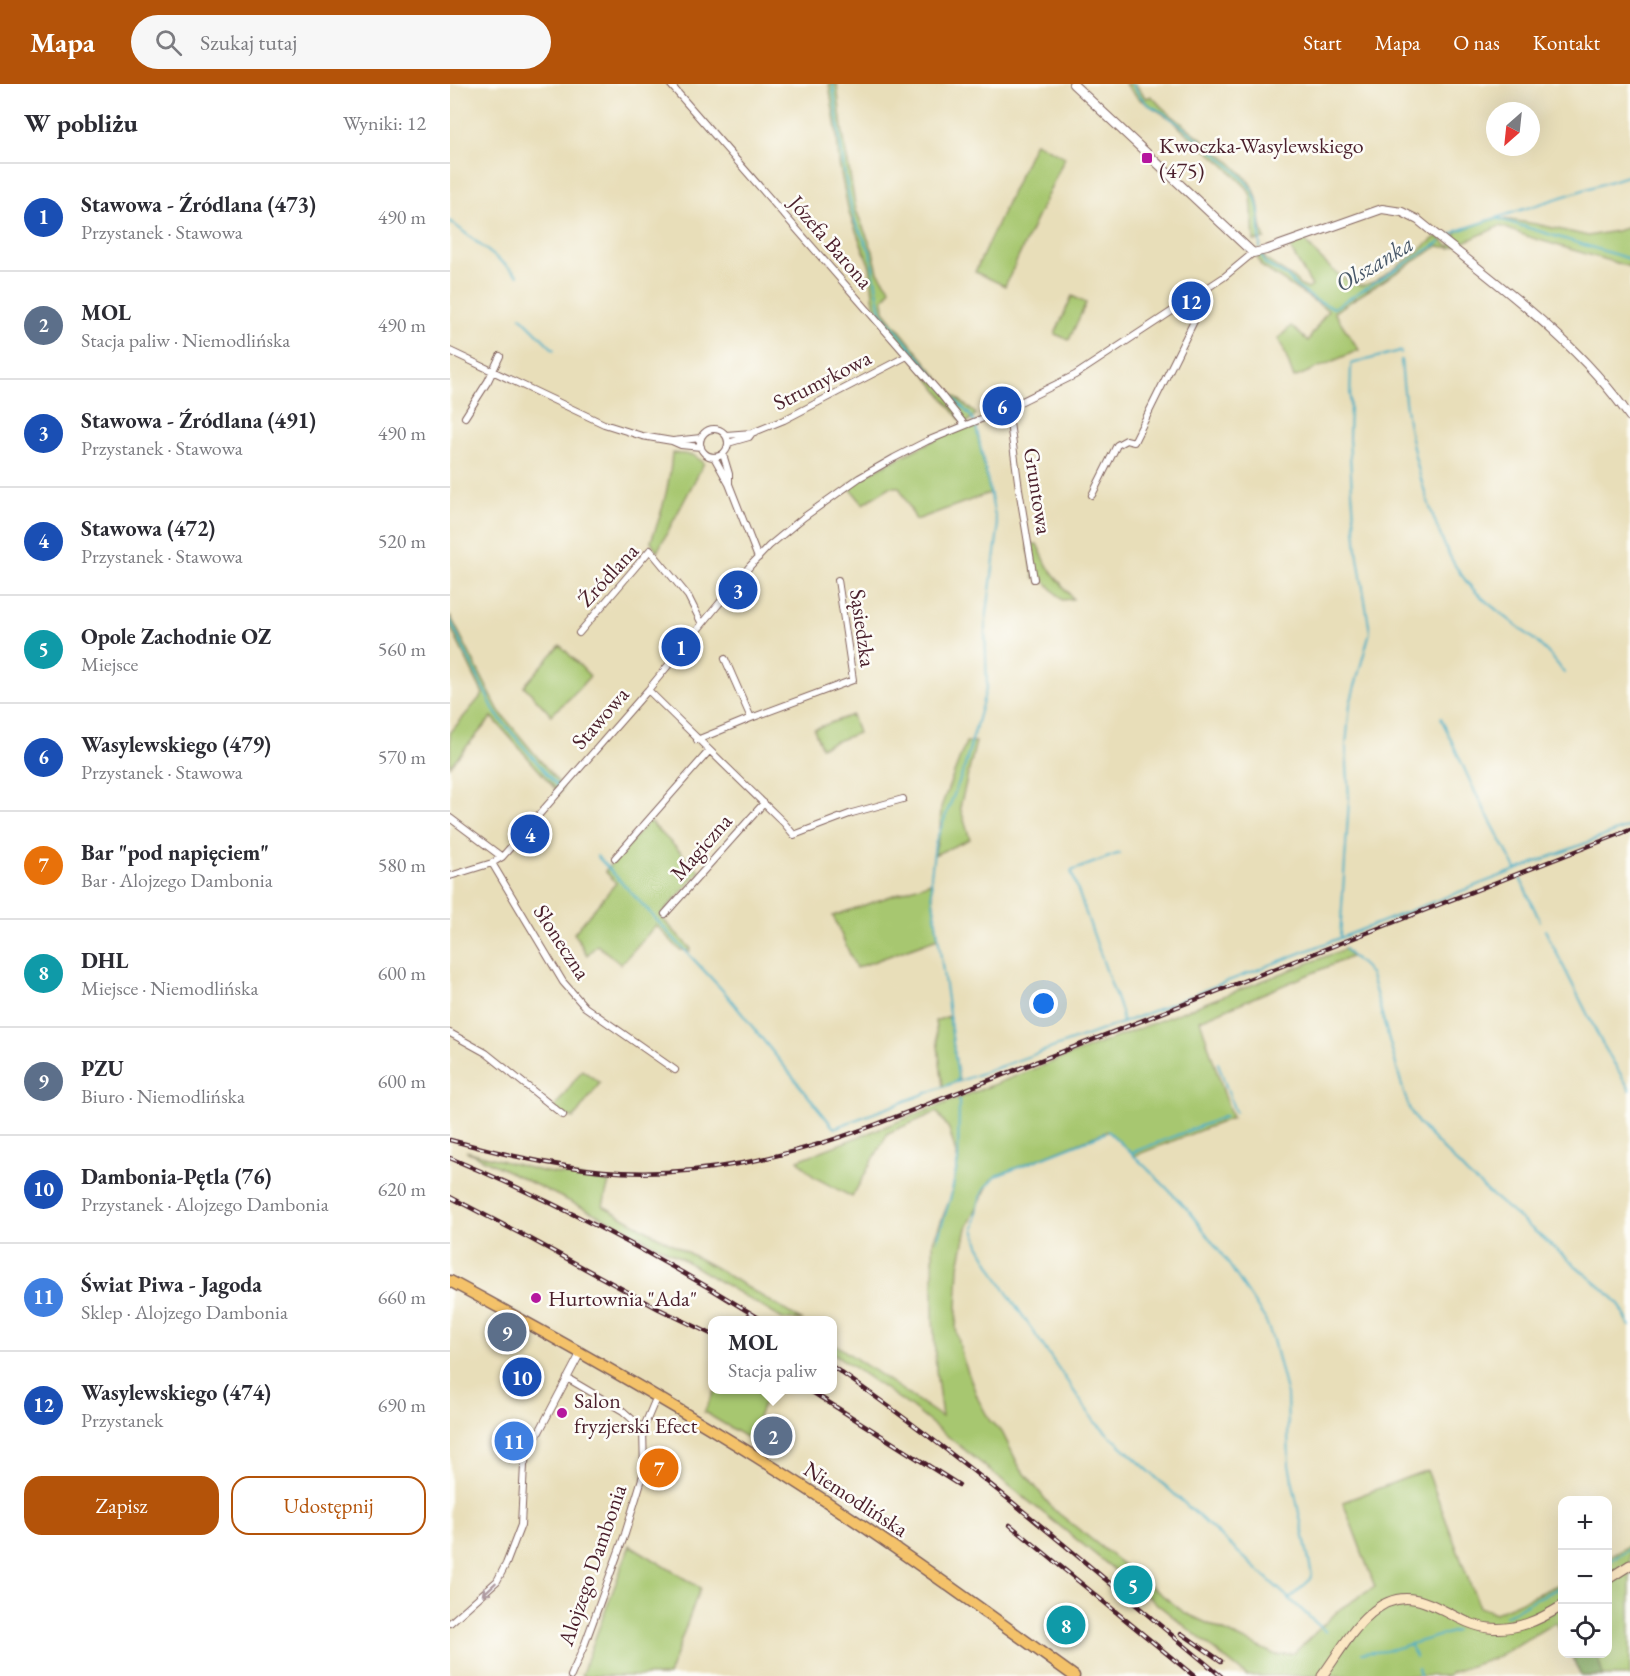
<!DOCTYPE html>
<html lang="pl">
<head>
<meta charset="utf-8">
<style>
  :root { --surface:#fff; --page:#f7f7f7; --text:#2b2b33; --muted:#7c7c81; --line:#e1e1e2; --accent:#b45309 }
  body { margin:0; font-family:"EB Garamond",serif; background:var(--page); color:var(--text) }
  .controls { position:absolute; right:18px; bottom:18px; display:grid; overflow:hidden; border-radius:12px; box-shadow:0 6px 24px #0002 }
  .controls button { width:54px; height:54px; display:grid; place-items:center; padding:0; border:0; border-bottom:2px solid var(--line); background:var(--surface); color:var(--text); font:30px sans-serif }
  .compass { position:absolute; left:1036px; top:18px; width:54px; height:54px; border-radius:50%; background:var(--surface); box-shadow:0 6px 24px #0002; rotate:207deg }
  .you { position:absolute; left:594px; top:920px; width:21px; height:21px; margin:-15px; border:4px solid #fff; border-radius:50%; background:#1a73e8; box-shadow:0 0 0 9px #1a73e833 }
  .badge { display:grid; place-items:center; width:39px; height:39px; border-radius:50%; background:var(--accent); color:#fff; font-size:20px; font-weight:700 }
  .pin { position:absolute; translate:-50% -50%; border:3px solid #fff; box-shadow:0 2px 6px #0006 }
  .popup { position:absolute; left:258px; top:1232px; width:129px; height:78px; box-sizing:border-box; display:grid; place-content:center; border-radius:12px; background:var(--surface); filter:drop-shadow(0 2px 4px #0005); font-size:20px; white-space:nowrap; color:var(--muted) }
  .popup b { font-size:22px; color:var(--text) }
  .popup::after { content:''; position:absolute; left:50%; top:100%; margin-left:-12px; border:12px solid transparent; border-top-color:var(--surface) }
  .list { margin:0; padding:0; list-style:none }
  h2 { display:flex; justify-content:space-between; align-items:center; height:78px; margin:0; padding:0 24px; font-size:26px }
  h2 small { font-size:20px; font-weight:400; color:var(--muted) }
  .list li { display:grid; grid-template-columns:39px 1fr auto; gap:18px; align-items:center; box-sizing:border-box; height:108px; padding:0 24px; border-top:2px solid var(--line) }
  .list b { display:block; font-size:22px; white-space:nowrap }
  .list p { margin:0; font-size:20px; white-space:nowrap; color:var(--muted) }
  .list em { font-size:20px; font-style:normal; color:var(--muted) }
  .actions { display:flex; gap:12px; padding:18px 24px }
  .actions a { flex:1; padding:14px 0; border:2px solid var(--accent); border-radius:18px; text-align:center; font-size:21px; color:var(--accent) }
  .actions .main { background:var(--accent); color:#fff }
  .icon { flex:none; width:33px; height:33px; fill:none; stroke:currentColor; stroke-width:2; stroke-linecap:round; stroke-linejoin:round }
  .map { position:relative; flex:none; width:1180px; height:1592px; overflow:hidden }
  header { display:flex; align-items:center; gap:36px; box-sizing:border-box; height:84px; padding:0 30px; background:var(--accent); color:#fff }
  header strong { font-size:28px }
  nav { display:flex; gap:33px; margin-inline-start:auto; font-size:21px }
  .search { width:420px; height:54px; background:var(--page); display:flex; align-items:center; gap:15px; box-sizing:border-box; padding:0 21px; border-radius:33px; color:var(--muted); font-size:22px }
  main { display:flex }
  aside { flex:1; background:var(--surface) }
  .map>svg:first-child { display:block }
  .green { fill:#a7c76f; stroke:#78734d; stroke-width:1.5 }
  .forest { fill:#85ac62; stroke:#686646; stroke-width:1.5 }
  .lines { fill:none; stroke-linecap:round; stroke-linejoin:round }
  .stream { stroke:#46adc5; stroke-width:2 }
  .minor-casing { stroke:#81625d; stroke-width:8 }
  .tertiary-casing { stroke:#81625d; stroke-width:10 }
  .secondary-casing { stroke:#81625d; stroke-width:11 }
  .primary-casing { stroke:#81625d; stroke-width:13 }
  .minor { stroke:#fff; stroke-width:6 }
  .tertiary { stroke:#fff; stroke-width:8 }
  .secondary { stroke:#fbe7c3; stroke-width:9 }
  .primary { stroke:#f4c26a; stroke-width:10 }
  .rail-casing { stroke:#4a1f2b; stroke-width:4.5 }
  .rail { stroke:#fdfcf7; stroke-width:2; stroke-dasharray:7; stroke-linecap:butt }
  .oneway { stroke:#ae9aa0 }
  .poi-dot { fill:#b5179e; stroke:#fdfcf7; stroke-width:2 }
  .labels { text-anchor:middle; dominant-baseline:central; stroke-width:5; stroke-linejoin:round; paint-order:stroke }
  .poi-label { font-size:22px; fill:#4a1f2b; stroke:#fdfcf7; text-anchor:start }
  .street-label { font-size:22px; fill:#4a1f2b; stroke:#fdfcf7 }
  .water-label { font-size:24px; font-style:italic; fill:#485869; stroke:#fdfcf7 }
</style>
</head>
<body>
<header>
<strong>Mapa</strong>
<div class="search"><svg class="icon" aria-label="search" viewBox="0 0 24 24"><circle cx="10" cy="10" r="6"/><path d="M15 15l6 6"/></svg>Szukaj tutaj</div>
<nav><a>Start</a><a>Mapa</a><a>O nas</a><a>Kontakt</a></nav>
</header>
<main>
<aside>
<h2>W pobliżu<small>Wyniki: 12</small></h2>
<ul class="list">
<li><span class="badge" style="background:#1a4fb4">1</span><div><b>Stawowa - Źródlana (473)</b><p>Przystanek · Stawowa</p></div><em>490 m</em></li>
<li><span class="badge" style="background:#5c6f8a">2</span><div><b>MOL</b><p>Stacja paliw · Niemodlińska</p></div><em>490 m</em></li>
<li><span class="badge" style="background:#1a4fb4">3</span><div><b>Stawowa - Źródlana (491)</b><p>Przystanek · Stawowa</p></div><em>490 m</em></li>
<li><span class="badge" style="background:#1a4fb4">4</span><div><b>Stawowa (472)</b><p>Przystanek · Stawowa</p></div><em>520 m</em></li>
<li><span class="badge" style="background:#0f9aa8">5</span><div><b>Opole Zachodnie OZ</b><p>Miejsce</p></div><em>560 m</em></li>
<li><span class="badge" style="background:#1a4fb4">6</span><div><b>Wasylewskiego (479)</b><p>Przystanek · Stawowa</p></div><em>570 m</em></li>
<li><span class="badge" style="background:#e8710a">7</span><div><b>Bar &quot;pod napięciem&quot;</b><p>Bar · Alojzego Dambonia</p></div><em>580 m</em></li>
<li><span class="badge" style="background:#0f9aa8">8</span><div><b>DHL</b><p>Miejsce · Niemodlińska</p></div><em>600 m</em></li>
<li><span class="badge" style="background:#5c6f8a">9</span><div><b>PZU</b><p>Biuro · Niemodlińska</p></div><em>600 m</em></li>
<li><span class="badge" style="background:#1a4fb4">10</span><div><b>Dambonia-Pętla (76)</b><p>Przystanek · Alojzego Dambonia</p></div><em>620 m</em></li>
<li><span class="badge" style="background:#3f7fe0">11</span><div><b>Świat Piwa - Jagoda</b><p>Sklep · Alojzego Dambonia</p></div><em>660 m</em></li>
<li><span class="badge" style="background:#1a4fb4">12</span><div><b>Wasylewskiego (474)</b><p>Przystanek</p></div><em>690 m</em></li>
</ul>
<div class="actions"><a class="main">Zapisz</a><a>Udostępnij</a></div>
</aside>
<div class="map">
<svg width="1180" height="1592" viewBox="0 0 1180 1592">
  <rect width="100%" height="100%" fill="#fdfcf7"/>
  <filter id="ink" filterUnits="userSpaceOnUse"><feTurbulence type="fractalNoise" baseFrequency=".0167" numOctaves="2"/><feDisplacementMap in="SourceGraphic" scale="12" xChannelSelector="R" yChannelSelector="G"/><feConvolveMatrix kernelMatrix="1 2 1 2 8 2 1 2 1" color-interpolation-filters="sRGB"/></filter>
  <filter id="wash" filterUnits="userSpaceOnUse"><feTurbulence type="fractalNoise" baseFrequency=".008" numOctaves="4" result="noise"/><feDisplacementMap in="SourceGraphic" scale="24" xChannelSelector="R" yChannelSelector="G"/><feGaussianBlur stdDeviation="1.35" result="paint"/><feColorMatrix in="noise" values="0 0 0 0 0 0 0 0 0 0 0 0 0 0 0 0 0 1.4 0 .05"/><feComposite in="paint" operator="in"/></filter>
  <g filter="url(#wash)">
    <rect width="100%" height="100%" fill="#e8deb9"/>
    <!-- green -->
    <path class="green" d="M379,0H387L392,44L406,126L423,167L428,188L440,204L439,208L433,216L434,227L500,308L526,330L515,341L526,342L540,409L466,436L449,403H440L413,420L398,402L409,394L514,341L460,270L435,241L427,229L424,220L420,183L399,129L389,80L387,52Z
      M675,0H685L696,14L701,12C706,16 709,21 714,25C737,45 791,80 804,106C812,122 808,141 815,155L804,157L801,112L797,104L774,81L731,45L723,36L689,15Z
      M585,58L615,73L555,202L525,188Z
      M1046,134L1086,140L1138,152L1166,147L1180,143V183L1079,153L1050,142L1001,164L988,162L982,166L884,228L909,266L844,294L833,264L828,255L841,242L858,257L878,226L811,182L807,172L813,170L816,176L846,196L849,201L858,205L862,202L837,159L852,153C863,168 894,202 913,201C928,200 974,163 987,152L1000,163L1007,147Z
      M622,212L636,219L619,256L605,250Z
      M222,369L243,371L254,379L207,468L201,457C213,427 220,401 222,369Z
      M578,460H587L598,483L623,515L612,516L592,494H584Z
      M0,531L49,627L113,704L109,709L42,633L0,682V649L33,610L0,542Z
      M110,561L140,592L121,613L101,631L74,602Z
      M402,631L408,649L371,663L364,645Z
      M516,658H526L510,723L520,755L484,771L490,746L491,723Z
      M199,737L250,787L210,832L241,865L240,867L230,866L206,841L171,880L147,861L137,871L124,849L166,799L155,787Z
      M481,798L488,854L406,884L383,832Z
      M895,865L901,873L750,936L782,1034L684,1072L658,1047L546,1092L540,1097L517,1144L509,1182L506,1245L513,1275L528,1315L540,1337L552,1348L569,1382L603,1425L735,1529L826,1571L844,1569L891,1524L925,1503L893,1418L977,1386L1029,1523L1045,1529L1112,1499V1551L1106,1538L1047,1573L1000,1589L999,1592H797L461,1323L383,1269V1259L492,1333L486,1286L483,1234V1158L501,1112L508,1077L499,1045L487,1028L438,1049L402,1113L364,1093L348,1076Z
      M499,932L509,997L493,1003L485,937Z
      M132,986L150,999L124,1034L113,1031L104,1024Z
      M16,1067L91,1087L159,1098L153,1122L264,1183L351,1236H334L229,1173L158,1136Z
      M265,1306H314L313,1309L317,1311L299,1355L254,1328Z
      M180,1461L250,1504L218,1592H131Z
      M1180,1461V1592H1131L1121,1570H1158V1474Z"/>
    <!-- forest -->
    <path class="forest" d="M1121,1570H1147L1153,1592H1131Z"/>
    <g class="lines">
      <!-- stream -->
      <path class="stream" d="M682,0C686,6 690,13 695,18C701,23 709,26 715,30C734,44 796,90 804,110C811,125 810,147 810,164
        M1046,134L1180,91
        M0,137L68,191
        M995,155L1007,147L1046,134L1180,175
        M811,170L815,180L837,192L847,203L867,217L884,224L990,158
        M70,232L104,266
        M951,276C955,331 963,377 982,429C992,457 1002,483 1023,505C1052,535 1091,553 1114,589
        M0,536L46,630L108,703
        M991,634L1025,708L1066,785
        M147,772L276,910L384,1044L506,998L508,994L482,809L481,792L485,759L514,685L537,602L535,544L548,446L526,342L521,332L499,310L431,228L420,167L405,138L401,122L394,87L383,0
        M1070,794L1090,837
        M1095,846L1152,959L1180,1006
        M890,853L899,716L896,661L900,620L920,548L907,467L902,408L899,354L901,280L950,267L951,269
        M895,865C903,876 915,880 921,892L954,1009L960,1026L968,1039L1018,1091L1158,1209L1169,1220L1180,1242
        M747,909L1180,742
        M672,939L741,912
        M768,979L785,1028
        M507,998L672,939L671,928L621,787L670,769
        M658,1047L704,1091L739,1127L776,1176L815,1235L823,1256L837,1311L839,1381L862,1491L861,1495L840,1514
        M655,1049L546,1092L534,1105L529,1118L524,1145L529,1161L553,1203L645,1338L876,1548
        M681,1069L776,1032
        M487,1156L501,1112L508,1077L509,1016
        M1158,1478L1180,1465
        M1056,1532L1087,1514L1112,1503
        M961,1560L965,1573
        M912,1569L936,1567L1006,1547
        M968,1584L970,1592"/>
    </g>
  </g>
  <g filter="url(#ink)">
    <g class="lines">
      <defs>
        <path id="minor" d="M220,0L488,307L515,341
          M0,267L154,340L192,352L222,357L231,361L251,363
          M558,324L569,405L584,495
          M15,333L38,297L50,272
          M250 359a14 14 0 1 1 28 0a14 14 0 1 1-28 0Z
          M276,351L302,349
          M223,357L251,354
          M278,359L299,353L302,349L334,336L457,272
          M273,370L279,390V399
          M264,373L279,400L308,474
          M642,411L667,361L676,356L684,358L758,209V203
          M129,549L200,466L238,512L252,540
          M198,606L334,739L344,751L402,729L453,715
          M301,634L403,596L388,496
          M247,656L301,634L275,575
          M0,734L52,773
          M165,774L259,667
          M42,779L113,898L135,923L225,986
          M0,792L42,779L52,773L198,606L300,482L319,462L354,433L409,394L444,374L477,357L558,324L625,291L774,193L803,169
          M215,830L314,719
          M0,949L36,969L113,1031
          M117,1294L173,1327L193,1345
          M0,1539L47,1497L56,1480L71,1441L74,1381L78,1369L131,1268
          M121,1592L134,1562L175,1450L194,1388L193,1345L207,1312"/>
        <path id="tertiary" d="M623,0L803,169L816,166L932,125L952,128L968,136C1042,197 1125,253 1180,333"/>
        <path id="secondary" d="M1158,1495L1180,1481
          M872,1592C887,1572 901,1546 920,1530C965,1490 996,1539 1039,1544C1067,1547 1089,1536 1112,1522"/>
        <path id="primary" d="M0,1197C136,1270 270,1346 398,1432C475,1483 549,1538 624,1592"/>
      </defs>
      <!-- minor casing -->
      <use href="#minor" class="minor-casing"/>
      <!-- tertiary casing -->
      <use href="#tertiary" class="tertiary-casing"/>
      <!-- secondary casing -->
      <use href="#secondary" class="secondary-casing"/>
      <!-- primary casing -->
      <use href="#primary" class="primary-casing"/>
      <!-- minor -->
      <use href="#minor" class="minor"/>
      <!-- tertiary -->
      <use href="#tertiary" class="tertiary"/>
      <!-- secondary -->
      <use href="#secondary" class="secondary"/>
      <!-- primary -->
      <use href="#primary" class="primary"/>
      <defs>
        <path id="rail" d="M0,1056C50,1069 101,1082 153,1087C247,1095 335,1074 422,1042L1180,746
          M0,1074C108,1119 213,1174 312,1236
          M0,1113L79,1154L209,1225L263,1251
          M383,1283C519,1376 644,1487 771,1592
          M359,1306L509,1401
          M560,1441L744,1592
          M731,1549L771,1577"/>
      </defs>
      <!-- rail casing -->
      <use href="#rail" class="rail-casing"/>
      <!-- rail -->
      <use href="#rail" class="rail"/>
    </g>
    <!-- one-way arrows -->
    <defs><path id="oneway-shaft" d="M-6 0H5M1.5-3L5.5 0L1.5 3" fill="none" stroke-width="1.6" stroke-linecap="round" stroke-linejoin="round" transform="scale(1.5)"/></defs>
    <use class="oneway" href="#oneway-shaft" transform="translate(39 1505) rotate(137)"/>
  </g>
  <!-- markers -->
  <g class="poi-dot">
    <rect x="691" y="68" width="12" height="12" rx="3"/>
    <circle cx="86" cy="1214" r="6"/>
    <circle cx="112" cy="1329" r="6"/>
  </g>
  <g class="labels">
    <!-- poi labels -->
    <g class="poi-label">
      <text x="709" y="61">Kwoczka-Wasylewskiego<tspan x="709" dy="25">(475)</tspan></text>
      <text x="98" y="1214">Hurtownia "Ada"</text>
      <text x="124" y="1316">Salon<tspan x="124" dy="25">fryzjerski Efect</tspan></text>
    </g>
    <!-- street labels -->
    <g class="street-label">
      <text transform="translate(381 158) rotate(49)">Józefa Barona</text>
      <text transform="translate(372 296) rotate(-27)">Strumykowa</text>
      <text transform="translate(588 407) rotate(81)">Gruntowa</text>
      <text transform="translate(158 491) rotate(-47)">Źródlana</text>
      <text transform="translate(413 544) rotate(82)">Sąsiedzka</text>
      <text transform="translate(150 634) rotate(-49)">Stawowa</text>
      <text transform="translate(251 763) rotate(-49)">Magiczna</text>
      <text transform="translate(112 858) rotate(57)">Słoneczna</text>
      <text transform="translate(406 1415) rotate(33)">Niemodlińska</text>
      <text transform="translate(142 1481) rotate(-71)">Alojzego Dambonia</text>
    </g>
    <!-- water labels -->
    <g class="water-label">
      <text transform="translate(924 179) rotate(-31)">Olszanka</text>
    </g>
  </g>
</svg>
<div class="controls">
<button>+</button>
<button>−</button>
<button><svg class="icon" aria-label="locate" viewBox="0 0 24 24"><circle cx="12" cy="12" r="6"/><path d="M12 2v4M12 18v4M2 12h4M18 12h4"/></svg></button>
</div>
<svg class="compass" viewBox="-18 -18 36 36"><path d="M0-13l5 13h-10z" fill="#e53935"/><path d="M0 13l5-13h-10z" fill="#7c7c81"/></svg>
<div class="you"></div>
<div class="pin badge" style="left:231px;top:563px;background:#1a4fb4">1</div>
<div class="pin badge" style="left:323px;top:1352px;background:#5c6f8a">2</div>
<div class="popup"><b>MOL</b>Stacja paliw</div>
<div class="pin badge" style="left:288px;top:506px;background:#1a4fb4">3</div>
<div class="pin badge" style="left:80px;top:750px;background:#1a4fb4">4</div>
<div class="pin badge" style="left:683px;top:1501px;background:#0f9aa8">5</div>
<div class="pin badge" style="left:552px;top:322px;background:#1a4fb4">6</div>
<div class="pin badge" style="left:209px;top:1384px;background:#e8710a">7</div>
<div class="pin badge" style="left:616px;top:1541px;background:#0f9aa8">8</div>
<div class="pin badge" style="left:57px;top:1248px;background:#5c6f8a">9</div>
<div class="pin badge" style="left:72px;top:1293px;background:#1a4fb4">10</div>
<div class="pin badge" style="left:64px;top:1357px;background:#3f7fe0">11</div>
<div class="pin badge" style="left:741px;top:217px;background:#1a4fb4">12</div>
</div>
</main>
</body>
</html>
